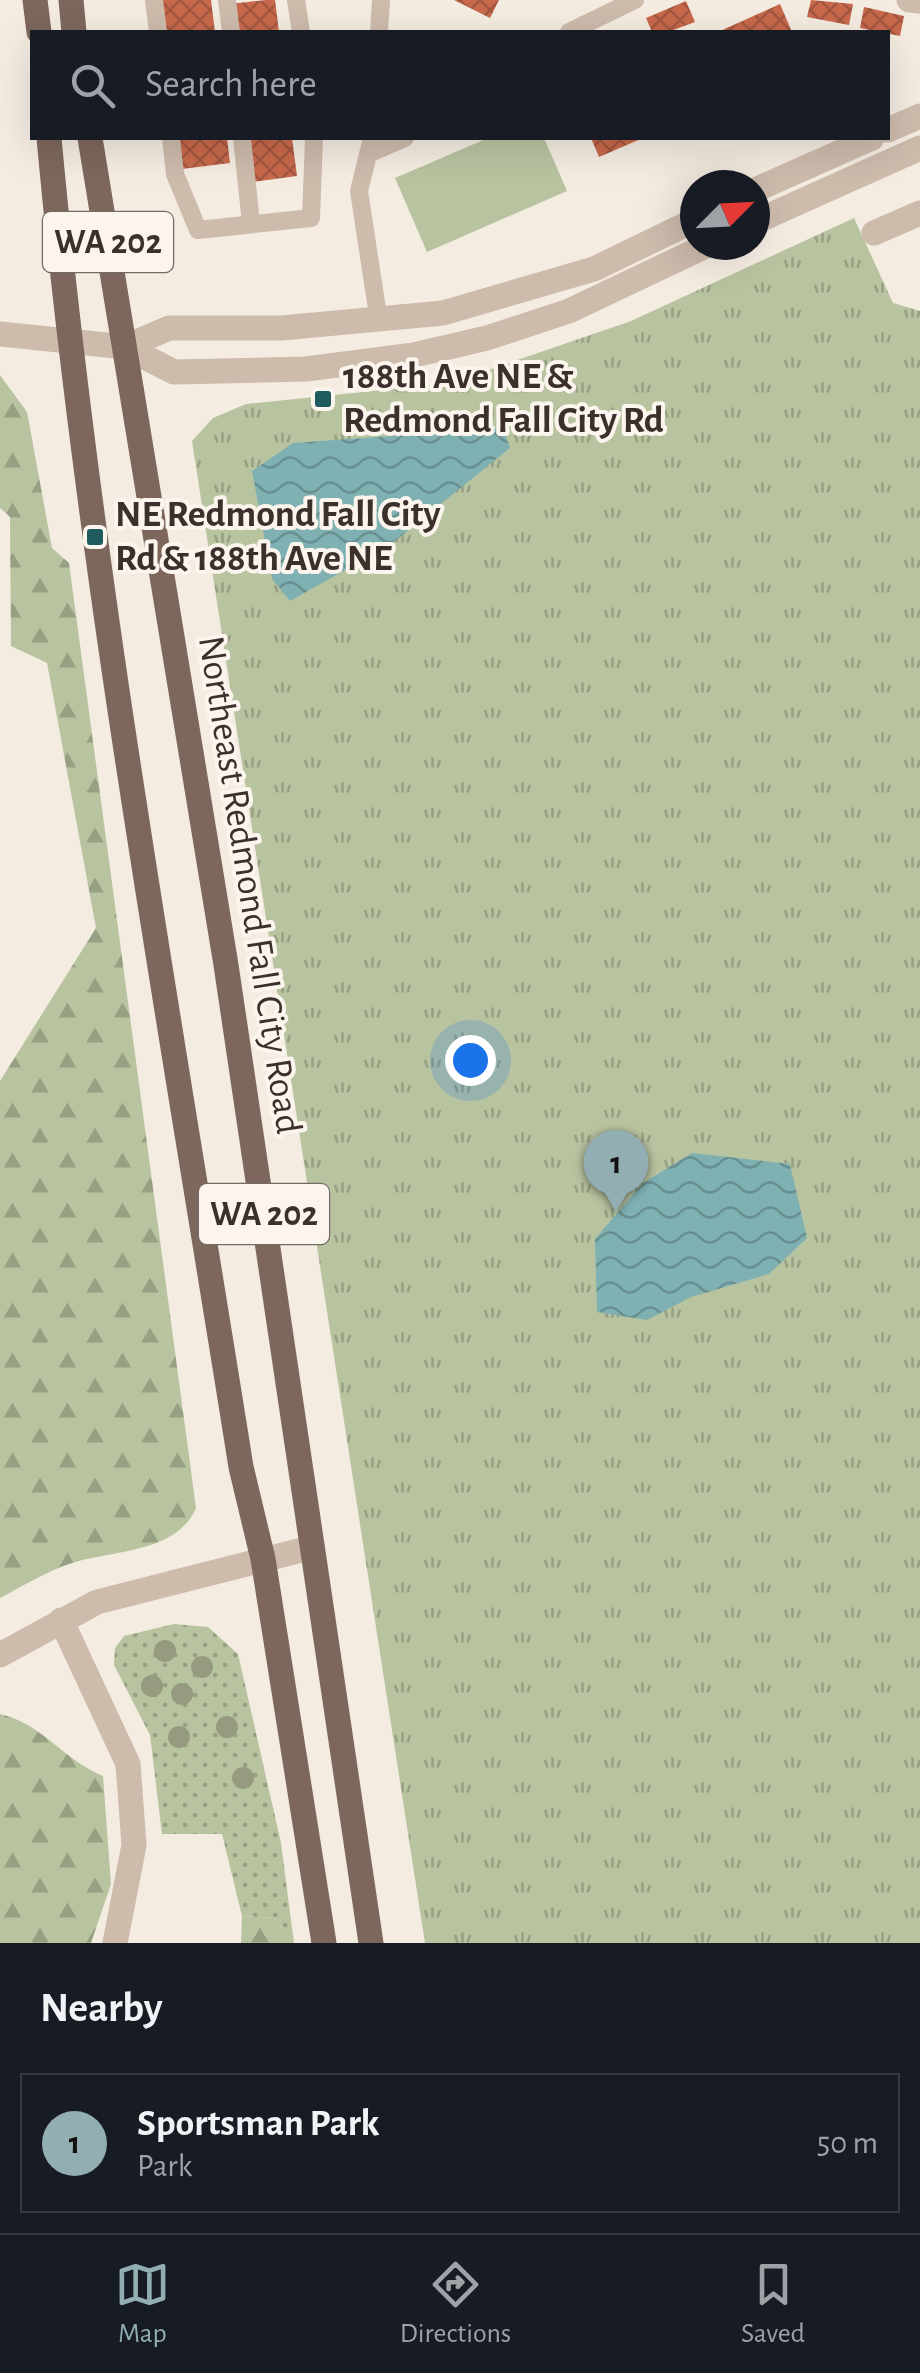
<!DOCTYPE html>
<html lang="en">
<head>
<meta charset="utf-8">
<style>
  :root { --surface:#171b24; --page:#20242c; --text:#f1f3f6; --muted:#9ea1a6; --line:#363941; --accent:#92aeb2 }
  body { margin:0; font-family:"Alegreya Sans",sans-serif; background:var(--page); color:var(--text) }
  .compass { position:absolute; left:680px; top:170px; width:90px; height:90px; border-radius:50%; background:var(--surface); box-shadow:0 10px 40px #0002; rotate:66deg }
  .you { position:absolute; left:470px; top:1060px; width:35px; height:35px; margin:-25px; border:8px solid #fff; border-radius:50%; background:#1a73e8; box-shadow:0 0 0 15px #1a73e833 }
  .badge { display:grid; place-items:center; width:65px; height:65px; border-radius:50%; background:var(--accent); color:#111; font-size:32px; font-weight:700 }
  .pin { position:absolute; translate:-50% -82px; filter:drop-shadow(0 2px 5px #0008) }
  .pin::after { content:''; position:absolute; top:52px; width:35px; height:30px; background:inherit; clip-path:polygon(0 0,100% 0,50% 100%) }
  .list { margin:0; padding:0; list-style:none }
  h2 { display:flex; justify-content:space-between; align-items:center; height:130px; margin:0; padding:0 40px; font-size:42px }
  h2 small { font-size:32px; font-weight:400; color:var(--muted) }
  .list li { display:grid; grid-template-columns:65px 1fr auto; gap:30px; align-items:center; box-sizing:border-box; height:140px; margin:0 20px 20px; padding:0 20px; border:2px solid var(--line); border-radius:0px }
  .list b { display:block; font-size:38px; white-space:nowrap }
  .list p { margin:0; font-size:32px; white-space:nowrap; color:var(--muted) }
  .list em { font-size:32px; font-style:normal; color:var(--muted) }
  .icon { flex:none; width:55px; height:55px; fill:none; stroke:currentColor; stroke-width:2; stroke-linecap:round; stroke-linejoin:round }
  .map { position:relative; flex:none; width:920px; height:1943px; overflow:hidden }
  .search { position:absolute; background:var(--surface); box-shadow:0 10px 40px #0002; left:30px; right:30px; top:30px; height:110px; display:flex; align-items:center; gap:25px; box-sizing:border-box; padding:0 35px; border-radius:0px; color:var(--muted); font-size:38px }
  .sheet { height:290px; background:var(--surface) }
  nav { display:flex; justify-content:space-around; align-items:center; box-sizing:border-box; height:140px; border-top:2px solid var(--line); background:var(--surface); font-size:28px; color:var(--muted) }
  nav a { display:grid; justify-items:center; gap:5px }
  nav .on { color:var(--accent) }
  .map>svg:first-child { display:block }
  .grass { fill:url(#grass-dots) }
  .forest { fill:url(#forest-firs) }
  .park { fill:url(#park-tufts) }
  .pitch { fill:#b8c4a0 }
  .water { fill:url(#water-waves) }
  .building { fill:url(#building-cross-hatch) }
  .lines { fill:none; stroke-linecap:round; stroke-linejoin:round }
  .service { stroke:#cdbbac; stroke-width:18 }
  .minor { stroke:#cdbbac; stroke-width:25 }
  .tertiary { stroke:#cdbbac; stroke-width:25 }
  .primary { stroke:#7d675c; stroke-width:25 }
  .tree { fill:#969b7f }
  .poi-dot { fill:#1f5a5e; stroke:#fbf5ee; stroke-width:4 }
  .labels { text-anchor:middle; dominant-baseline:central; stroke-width:8; stroke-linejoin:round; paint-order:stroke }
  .shield { fill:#fbf5ee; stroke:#756b66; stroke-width:2.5 }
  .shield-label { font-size:35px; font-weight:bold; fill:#3b302b }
  .poi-label { font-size:38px; font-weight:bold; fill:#3b302b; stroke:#fbf5ee; text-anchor:start }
  .street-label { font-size:38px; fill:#3b302b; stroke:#fbf5ee }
</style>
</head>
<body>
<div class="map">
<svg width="920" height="1943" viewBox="0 0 920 1943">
  <defs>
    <pattern id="grass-dots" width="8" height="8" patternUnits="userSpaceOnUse" patternTransform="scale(2.5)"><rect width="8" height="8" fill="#b8c4a0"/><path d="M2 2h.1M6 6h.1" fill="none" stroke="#97a083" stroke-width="1.8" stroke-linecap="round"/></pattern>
    <pattern id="forest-firs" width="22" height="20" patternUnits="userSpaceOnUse" patternTransform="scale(2.5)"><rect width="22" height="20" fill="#b8c4a0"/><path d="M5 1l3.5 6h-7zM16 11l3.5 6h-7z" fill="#97a083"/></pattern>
    <pattern id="park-tufts" width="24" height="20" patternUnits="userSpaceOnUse" patternTransform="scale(2.5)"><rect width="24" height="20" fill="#b8c4a0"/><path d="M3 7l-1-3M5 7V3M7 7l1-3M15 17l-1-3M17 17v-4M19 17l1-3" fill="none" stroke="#97a083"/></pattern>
    <pattern id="water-waves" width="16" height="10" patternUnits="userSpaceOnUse" patternTransform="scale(2.5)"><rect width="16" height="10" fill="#7fb0b2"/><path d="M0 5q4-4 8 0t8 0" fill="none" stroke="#699091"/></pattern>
    <pattern id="building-cross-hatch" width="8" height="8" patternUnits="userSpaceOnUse" patternTransform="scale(2.5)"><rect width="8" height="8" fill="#c8694b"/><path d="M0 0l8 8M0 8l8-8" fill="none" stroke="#a4573f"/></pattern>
  </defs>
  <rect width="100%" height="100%" fill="#f4ebe1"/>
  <!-- grass -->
  <path class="grass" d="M174,1624L208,1627L238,1654L281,1843L294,1943L274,1918L242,1916L222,1834H162L150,1735L114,1665L115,1648L124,1636Z"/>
  <!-- forest -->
  <path class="forest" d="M0,375L27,412L52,548L69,563L196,1508C177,1553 113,1550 72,1563C47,1571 23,1586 0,1598V1081L96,928L47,663L11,646L10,517L0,508Z
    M0,1714C45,1725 60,1758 103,1776L111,1884L91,1943H0Z
    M242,1916L274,1918L294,1943H241Z"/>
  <!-- park -->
  <path class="park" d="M854,218L893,303L920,311V1943H425L192,441L213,418L246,404L451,383L631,321Z"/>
  <!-- pitch -->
  <path class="pitch" d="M488,138H544L567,191L427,252L395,178Z"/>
  <!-- water -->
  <path class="water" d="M503,428L510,448L390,545L290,601L272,579L252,471L293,443Z
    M692,1153L790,1164L807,1238L769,1274L691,1297L647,1320L597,1312L595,1239L643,1183Z"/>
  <!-- building -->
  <path class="building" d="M162,0H211L215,32H166Z
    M266,0H275L279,32H233L230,4Z
    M454,0H499L490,18Z
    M811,0L853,4L849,25L807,17Z
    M686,1L695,22L668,32H652L646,18Z
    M780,4L792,32H718Z
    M864,7L904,16L900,36L860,28Z
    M178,138H227L230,163L182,169Z
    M247,138H292L297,176L252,182Z
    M591,138H643L599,157Z"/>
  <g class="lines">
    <!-- service -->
    <path class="service" d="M154,0L158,32
      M227,0L231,32
      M296,0L301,32
      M379,32L381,0
      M569,32L635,0
      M171,138L175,174L198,230L311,218L314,138
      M242,138L251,223
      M372,138L359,191L379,322
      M368,154L405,138"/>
    <!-- minor -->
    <path class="minor" d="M909,0L920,1
      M874,233L920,213
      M0,334L68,341
      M61,1620L128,1764L134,1845L115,1943
      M0,1655L97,1602L310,1548"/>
    <!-- tertiary -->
    <path class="tertiary" d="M888,130L920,116
      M755,190L872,138
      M755,222L920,148
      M68,341L125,347L174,372L306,369L414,355L487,338L569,311L708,245
      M125,347L169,328H282L443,313L594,269L695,220"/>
    <!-- primary -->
    <path class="primary" d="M35,0L39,32
      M71,0L74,32
      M49,138C90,583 171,1025 241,1467L263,1559L324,1943
      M90,138L226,965L371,1943"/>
  </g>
  <!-- trees -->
  <g class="tree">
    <circle cx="165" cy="1651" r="11"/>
    <circle cx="202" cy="1667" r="11"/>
    <circle cx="152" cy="1686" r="11"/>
    <circle cx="182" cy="1694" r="11"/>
    <circle cx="227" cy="1727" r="11"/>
    <circle cx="179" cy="1737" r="11"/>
    <circle cx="243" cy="1778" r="11"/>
  </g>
  <!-- markers -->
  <g class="poi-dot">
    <rect x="313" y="389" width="20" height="20" rx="5"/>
    <rect x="85" y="527" width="20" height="20" rx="5"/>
  </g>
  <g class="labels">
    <!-- shield labels -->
    <g class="shield">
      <rect x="43" y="212" width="130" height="60" rx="8"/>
      <rect x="199" y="1184" width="130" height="60" rx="8"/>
    </g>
    <g class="shield-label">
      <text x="108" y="242">WA 202</text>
      <text x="264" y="1214">WA 202</text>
    </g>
    <!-- poi labels -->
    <g class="poi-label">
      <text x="343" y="377">188th Ave NE &amp;<tspan x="343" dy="44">Redmond Fall City Rd</tspan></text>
      <text x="115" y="515">NE Redmond Fall City<tspan x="115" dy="44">Rd &amp; 188th Ave NE</tspan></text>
    </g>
    <!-- street labels -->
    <g class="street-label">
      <text transform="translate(249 885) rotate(81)">Northeast Redmond Fall City Road</text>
    </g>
  </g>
</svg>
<svg class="compass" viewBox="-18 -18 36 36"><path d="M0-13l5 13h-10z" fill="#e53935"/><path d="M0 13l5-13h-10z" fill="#9ea1a6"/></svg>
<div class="you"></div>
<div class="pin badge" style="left:616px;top:1212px">1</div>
<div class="search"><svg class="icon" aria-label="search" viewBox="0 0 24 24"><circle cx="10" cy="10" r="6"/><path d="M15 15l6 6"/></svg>Search here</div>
</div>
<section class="sheet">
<h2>Nearby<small></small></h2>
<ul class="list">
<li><span class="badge">1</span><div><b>Sportsman Park</b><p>Park</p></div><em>50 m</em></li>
</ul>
</section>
<nav>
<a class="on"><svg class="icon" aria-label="map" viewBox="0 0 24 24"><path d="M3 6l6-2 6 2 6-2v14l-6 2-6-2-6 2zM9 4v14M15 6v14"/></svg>Map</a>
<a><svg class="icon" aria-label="directions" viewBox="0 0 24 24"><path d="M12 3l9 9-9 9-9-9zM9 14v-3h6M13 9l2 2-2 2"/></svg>Directions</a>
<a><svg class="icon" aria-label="saved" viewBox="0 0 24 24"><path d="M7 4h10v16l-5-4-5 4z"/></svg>Saved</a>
</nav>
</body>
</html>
